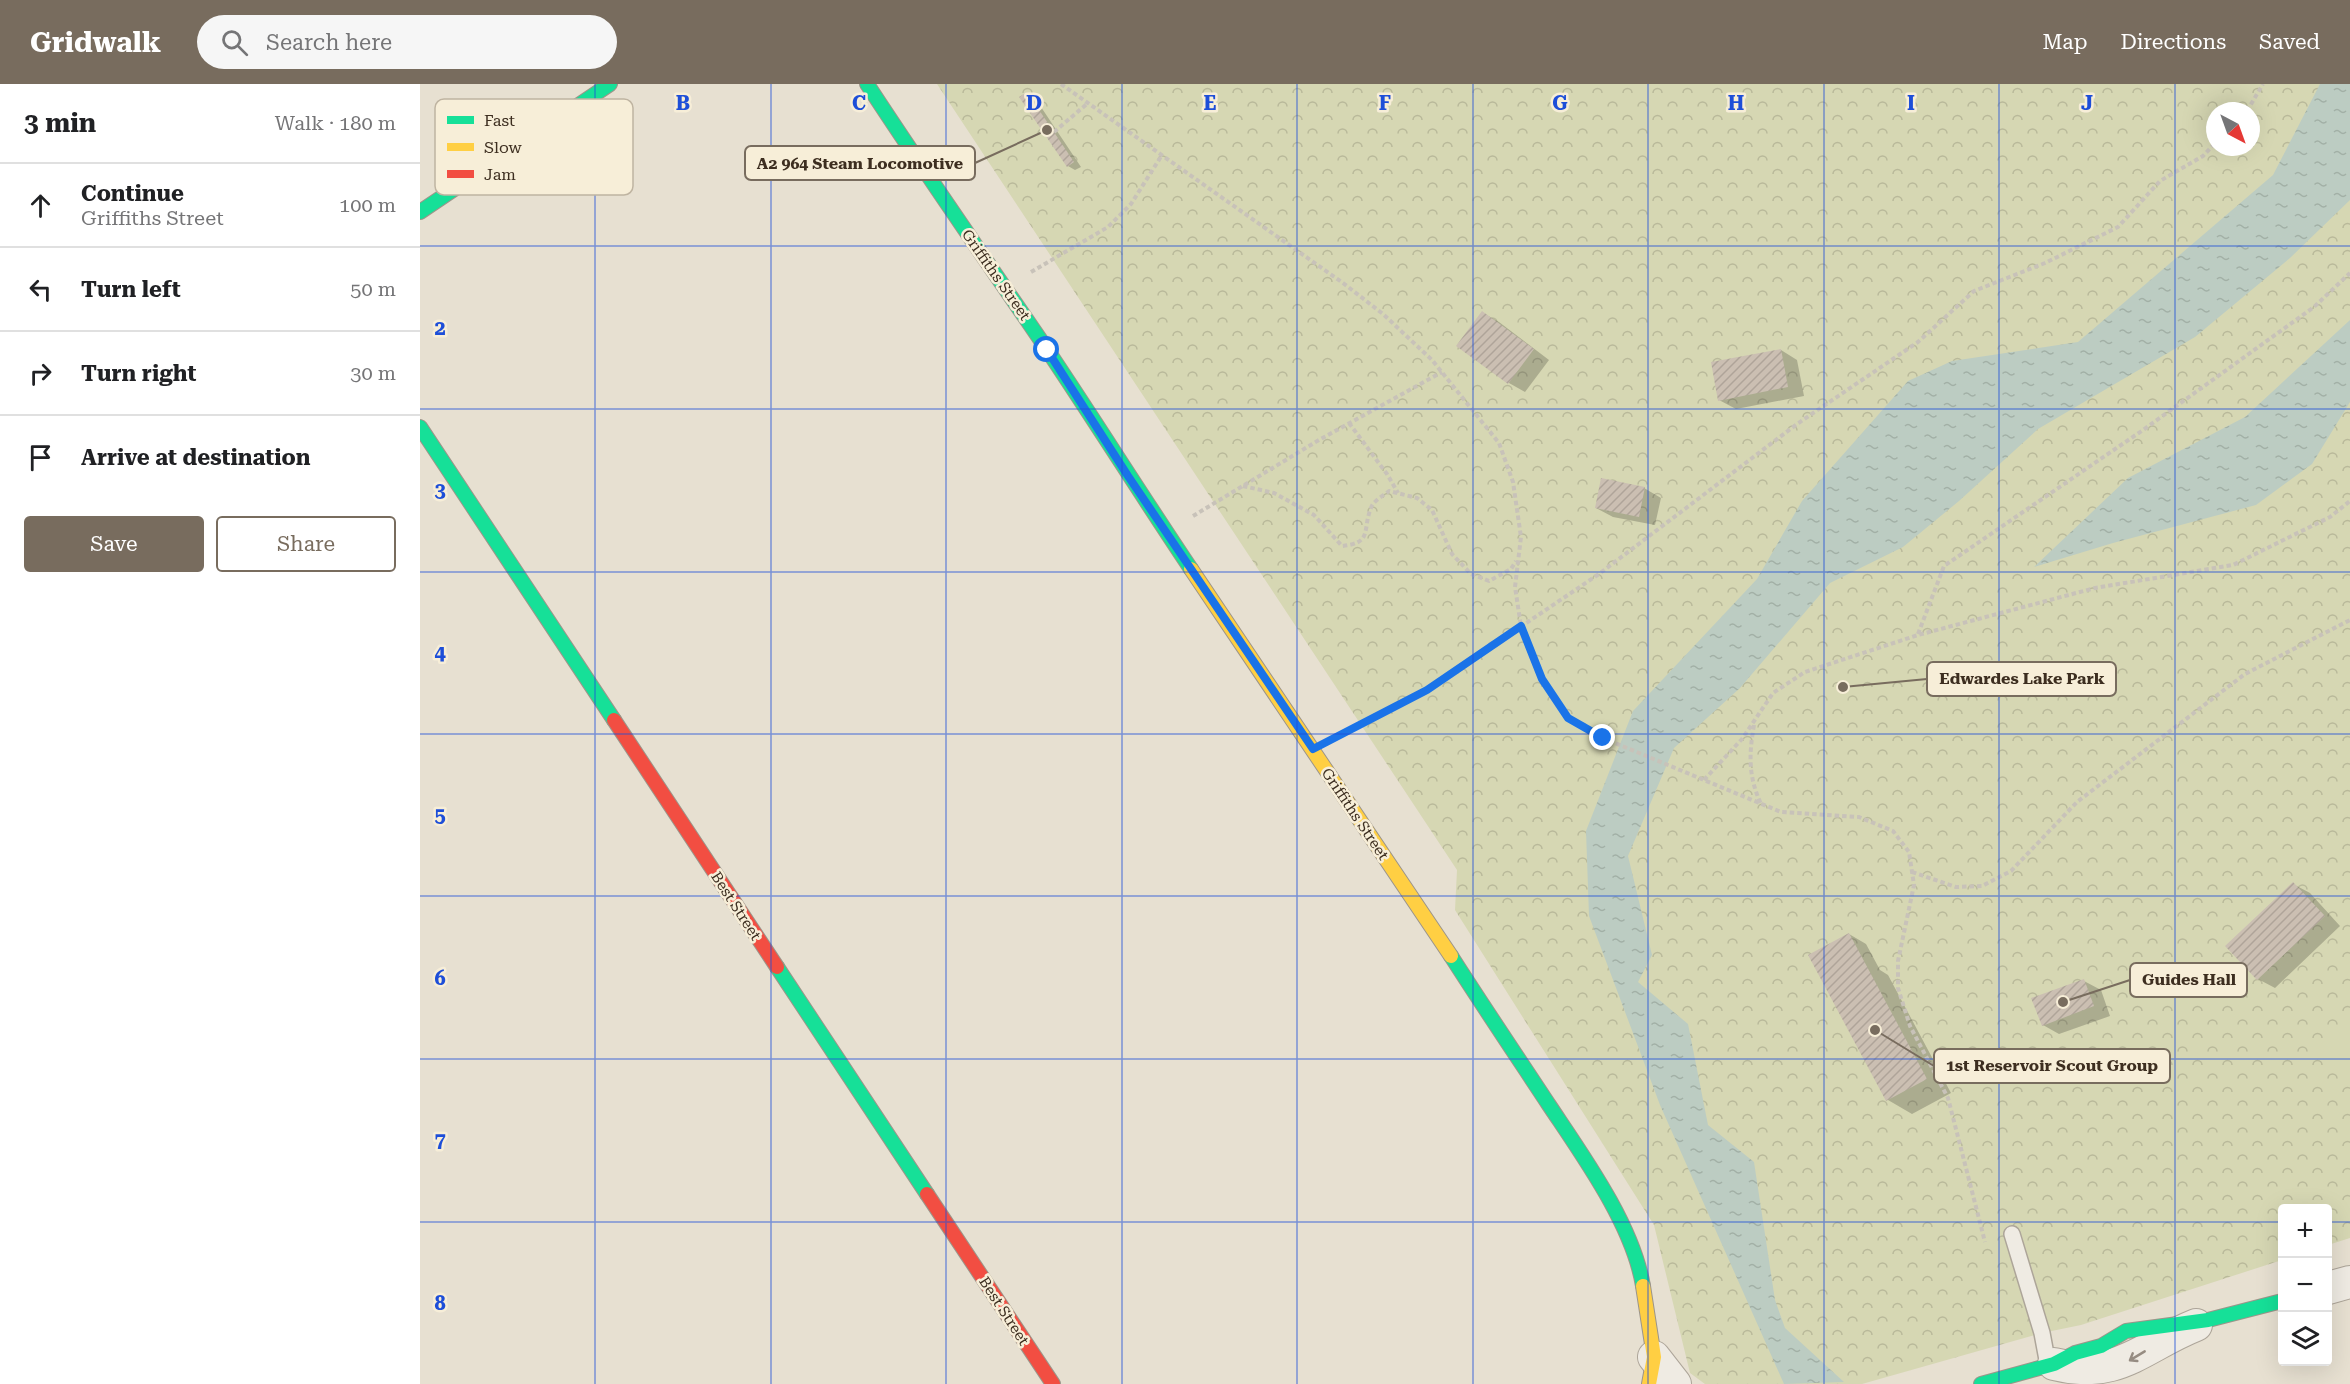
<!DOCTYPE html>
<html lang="en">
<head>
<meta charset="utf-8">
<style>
  :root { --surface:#fff; --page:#f6f6f6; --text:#202124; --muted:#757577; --line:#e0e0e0; --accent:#786c5e }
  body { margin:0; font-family:"Roboto Serif",serif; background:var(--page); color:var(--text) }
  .controls { position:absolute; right:18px; bottom:18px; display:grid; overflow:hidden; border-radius:6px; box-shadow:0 6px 24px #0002 }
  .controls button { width:54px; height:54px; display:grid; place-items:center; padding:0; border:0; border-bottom:2px solid var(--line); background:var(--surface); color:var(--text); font:30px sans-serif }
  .compass { position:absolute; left:1786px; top:18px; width:54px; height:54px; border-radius:50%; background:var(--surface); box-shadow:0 6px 24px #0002; rotate:139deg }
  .stop { position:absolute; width:18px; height:18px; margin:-14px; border:4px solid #1a73e8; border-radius:50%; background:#fff }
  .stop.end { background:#1a73e8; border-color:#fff; box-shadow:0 2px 6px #0008 }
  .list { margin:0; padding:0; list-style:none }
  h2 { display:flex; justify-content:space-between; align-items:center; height:78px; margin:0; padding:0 24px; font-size:26px }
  h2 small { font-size:20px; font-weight:400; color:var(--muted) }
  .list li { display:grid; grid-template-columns:39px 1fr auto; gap:18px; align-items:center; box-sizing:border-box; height:84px; padding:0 24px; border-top:2px solid var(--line) }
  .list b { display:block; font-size:22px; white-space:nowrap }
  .list p { margin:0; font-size:20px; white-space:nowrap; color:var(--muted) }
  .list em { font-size:20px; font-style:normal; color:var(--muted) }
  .actions { display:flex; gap:12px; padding:18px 24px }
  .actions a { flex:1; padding:14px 0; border:2px solid var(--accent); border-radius:6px; text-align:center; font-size:21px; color:var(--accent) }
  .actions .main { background:var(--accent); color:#fff }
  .icon { flex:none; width:33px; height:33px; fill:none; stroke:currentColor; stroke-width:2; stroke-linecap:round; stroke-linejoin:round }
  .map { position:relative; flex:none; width:1930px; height:1300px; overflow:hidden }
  header { display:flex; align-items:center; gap:36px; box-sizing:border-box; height:84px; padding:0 30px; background:var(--accent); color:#fff }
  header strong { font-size:28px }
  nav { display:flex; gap:33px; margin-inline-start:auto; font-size:21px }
  .search { width:420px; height:54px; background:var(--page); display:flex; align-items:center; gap:15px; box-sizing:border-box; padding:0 21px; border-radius:33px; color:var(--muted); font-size:22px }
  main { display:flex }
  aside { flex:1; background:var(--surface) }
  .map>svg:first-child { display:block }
  .park { fill:url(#park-crowns); fill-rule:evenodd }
  .pitch { fill:#d6d7b3 }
  .water { fill:url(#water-ripples) }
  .shadow { fill:#0003 }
  .building { fill:url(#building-hatch) }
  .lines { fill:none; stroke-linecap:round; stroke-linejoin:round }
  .lane-casing { stroke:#ada599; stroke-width:18 }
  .street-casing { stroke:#ada599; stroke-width:34 }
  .fast-casing { stroke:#9c958a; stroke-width:16 }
  .slow-casing { stroke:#9c958a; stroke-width:16 }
  .jam-casing { stroke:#9c958a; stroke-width:16 }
  .path { stroke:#c8c2b9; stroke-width:4; stroke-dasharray:4.5 3; stroke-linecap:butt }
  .lane { stroke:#efebe3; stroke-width:15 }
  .street { stroke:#efebe3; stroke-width:32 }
  .fast { stroke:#16e098; stroke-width:14 }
  .slow { stroke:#ffcf43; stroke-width:14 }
  .jam { stroke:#f24e42; stroke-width:14 }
  .oneway { stroke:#968c82 }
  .route { stroke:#1a73e8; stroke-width:8 }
  .grid { fill:none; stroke:#1d4ed8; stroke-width:1.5; stroke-opacity:0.55 }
  .labels { text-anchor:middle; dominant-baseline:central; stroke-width:5; stroke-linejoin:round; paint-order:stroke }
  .street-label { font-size:15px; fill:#3d2e20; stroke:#f7eed8 }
  .key { fill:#f7eed8; stroke:#bfb4a1; stroke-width:1.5 }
  .key-label { font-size:16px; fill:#3d2e20 }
  .grid-label { font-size:20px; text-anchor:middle; font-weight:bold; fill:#1d4ed8; stroke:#f7eed8; stroke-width:5; stroke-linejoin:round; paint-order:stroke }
  .leader { fill:none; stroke:#786c5e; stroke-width:2 }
  .callout-dot { fill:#786c5e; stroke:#f7eed8; stroke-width:2 }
  .callout { fill:#f7eed8; stroke:#786c5e; stroke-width:2 }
  .callout-label { font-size:16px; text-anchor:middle; font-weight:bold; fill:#3d2e20 }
</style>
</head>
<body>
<header>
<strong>Gridwalk</strong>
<div class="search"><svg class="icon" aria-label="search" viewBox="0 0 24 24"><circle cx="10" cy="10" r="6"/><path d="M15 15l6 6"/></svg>Search here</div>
<nav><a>Map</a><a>Directions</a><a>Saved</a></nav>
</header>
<main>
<aside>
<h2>3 min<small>Walk · 180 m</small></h2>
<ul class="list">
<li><svg class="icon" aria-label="ahead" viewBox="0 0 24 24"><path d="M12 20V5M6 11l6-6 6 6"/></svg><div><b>Continue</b><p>Griffiths Street</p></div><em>100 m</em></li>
<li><svg class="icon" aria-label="left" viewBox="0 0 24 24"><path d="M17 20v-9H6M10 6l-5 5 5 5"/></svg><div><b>Turn left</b></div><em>50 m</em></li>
<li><svg class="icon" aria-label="right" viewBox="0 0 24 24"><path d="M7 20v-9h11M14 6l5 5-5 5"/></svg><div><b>Turn right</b></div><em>30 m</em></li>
<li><svg class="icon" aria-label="arrive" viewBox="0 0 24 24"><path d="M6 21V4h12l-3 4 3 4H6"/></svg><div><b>Arrive at destination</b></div></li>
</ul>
<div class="actions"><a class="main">Save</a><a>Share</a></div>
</aside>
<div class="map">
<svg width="1930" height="1300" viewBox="0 0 1930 1300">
  <defs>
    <pattern id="park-crowns" width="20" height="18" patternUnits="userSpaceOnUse" patternTransform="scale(1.5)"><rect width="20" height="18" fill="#d6d7b3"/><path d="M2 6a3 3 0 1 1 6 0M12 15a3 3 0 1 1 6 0" fill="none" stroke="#b9b99a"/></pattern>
    <pattern id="water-ripples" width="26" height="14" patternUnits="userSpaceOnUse" patternTransform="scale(1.5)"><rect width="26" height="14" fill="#bcccc2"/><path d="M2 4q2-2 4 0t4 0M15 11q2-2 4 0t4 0" fill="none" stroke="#a2b0a6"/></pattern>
    <pattern id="building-hatch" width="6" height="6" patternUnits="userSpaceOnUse" patternTransform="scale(1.5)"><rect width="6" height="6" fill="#cbbfb2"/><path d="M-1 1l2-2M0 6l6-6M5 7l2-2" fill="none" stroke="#afa499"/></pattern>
  </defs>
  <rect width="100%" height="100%" fill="#e7e0d1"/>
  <!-- park -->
  <path class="park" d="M517,0H1930V1154L1908,1161V1124H1862V1176L1661,1241L1622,1249L1442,1300H1285L1270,1289L1234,1141L1035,826L1037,786ZM1795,27H1831V63H1795Z"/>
  <!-- pitch -->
  <path class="pitch" d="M1930,932V998L1897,963Z"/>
  <!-- water -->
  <path class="water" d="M1900,0H1930V116L1870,174L1775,253L1618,345L1539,417L1483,463L1410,499L1320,604L1254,664L1208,772L1232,871L1218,898L1268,940L1288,1041L1334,1078L1355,1216L1365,1244L1424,1298L1364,1300L1240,1021L1169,832L1166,747L1213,627L1337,495L1382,417L1488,297L1532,277L1658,258L1853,91Z
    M1930,236V318L1892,380L1836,421L1693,459L1614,483L1708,394L1825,333Z"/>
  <!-- shadow -->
  <path class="shadow" d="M607,9L615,14L661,83L655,86L648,82Z
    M1063,229L1079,238L1129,276L1105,308L1089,299Z
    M1361,266L1377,276L1384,312L1316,325L1299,316Z
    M1224,404L1241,414L1235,441L1193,433L1176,424Z
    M1873,800L1890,809L1920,842L1855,904L1838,895Z
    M1429,850L1446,860L1460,886L1468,891L1531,1009L1492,1030L1468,1016Z
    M1664,897L1681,906L1690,932L1639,950L1623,941Z"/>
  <!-- building -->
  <path class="building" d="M607,8L654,78L647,83L599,13Z
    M1062,227L1114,265L1088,300L1036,262Z
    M1361,265L1368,303L1298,317L1291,278Z
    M1181,394L1225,403L1219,433L1175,424Z
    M1873,798L1905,832L1837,896L1805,862Z
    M1429,849L1507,995L1466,1017L1388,871Z
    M1664,895L1674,922L1622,942L1611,914Z"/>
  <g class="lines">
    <defs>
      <path id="lane" d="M1592,1150L1622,1249L1628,1281"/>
      <path id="street" d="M1908,1204L1930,1198
        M1234,1273L1255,1300
        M1634,1280C1699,1296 1721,1263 1776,1241"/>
      <path id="fast" d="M447,0C505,89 566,176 626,264C675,337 722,412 771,485
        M0,128L190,0
        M0,343L194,636
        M1031,872C1063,922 1096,971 1129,1021C1163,1072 1213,1141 1223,1202
        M357,883L507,1110
        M1561,1300L1634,1280L1655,1269L1681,1262L1706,1247L1788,1236L1862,1217"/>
      <path id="slow" d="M771,485L1031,872
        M1223,1202L1234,1273L1229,1300"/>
      <path id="jam" d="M194,636L357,883
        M507,1110L633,1300"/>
    </defs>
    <!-- lane casing -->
    <use href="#lane" class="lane-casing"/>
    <!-- street casing -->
    <use href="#street" class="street-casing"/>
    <!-- fast casing -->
    <use href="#fast" class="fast-casing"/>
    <!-- slow casing -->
    <use href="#slow" class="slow-casing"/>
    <!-- jam casing -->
    <use href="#jam" class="jam-casing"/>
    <!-- path -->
    <path class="path" d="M641,0L923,199L963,230L1012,276L1079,359L1093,398L1101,453L1095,503L1101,542L1122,595L1148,635L1183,654L1361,728L1439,733L1473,747L1489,768L1494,801L1478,877V904L1490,942L1528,1014L1565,1158
      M1827,27L1843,0
      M634,48L668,19
      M611,188L688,143L711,120L742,71
      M929,339L967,390L978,409
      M823,402L854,409L894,431L922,462C953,459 942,446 951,424C953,417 963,412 969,407L997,414L1012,426L1032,470L1051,490L1069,497L1091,485L1096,477
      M773,432L899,356L1022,288
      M1498,550L1524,482L1723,346L1894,223L1930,189
      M1334,641C1329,670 1328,692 1341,720
      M920,650L1007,606L1179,490L1377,340L1498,258L1554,207L1625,179L1698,143L1740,97L1783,72L1795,59
      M1284,696L1322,655L1353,609L1385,588L1498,551L1675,504L1813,481L1910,433L1930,417
      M1492,788L1536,803L1562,802L1591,787L1657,718L1825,590L1930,536"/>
    <!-- lane -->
    <use href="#lane" class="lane"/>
    <!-- street -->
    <use href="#street" class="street"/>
    <!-- fast -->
    <use href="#fast" class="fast"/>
    <!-- slow -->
    <use href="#slow" class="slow"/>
    <!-- jam -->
    <use href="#jam" class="jam"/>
  </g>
  <!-- one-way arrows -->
  <defs><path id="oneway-shaft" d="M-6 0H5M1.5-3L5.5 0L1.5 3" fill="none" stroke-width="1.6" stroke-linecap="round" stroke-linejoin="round" transform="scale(1.5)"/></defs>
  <use class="oneway" href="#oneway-shaft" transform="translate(1717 1272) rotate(149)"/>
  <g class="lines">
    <!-- route -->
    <path class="route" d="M627,266L708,392L893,665L1007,606L1101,542L1122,595L1148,634L1183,654"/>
  </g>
  <!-- grid -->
  <path class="grid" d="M175,0V1300M351,0V1300M526,0V1300M702,0V1300M877,0V1300M1053,0V1300M1228,0V1300M1404,0V1300M1579,0V1300M1755,0V1300M0,162H1930M0,325H1930M0,488H1930M0,650H1930M0,812H1930M0,975H1930M0,1138H1862M1908,1138H1930"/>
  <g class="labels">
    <!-- street labels -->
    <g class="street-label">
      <text transform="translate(576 191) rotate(55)">Griffiths Street</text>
      <text transform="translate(935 730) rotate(56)">Griffiths Street</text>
      <text transform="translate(316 822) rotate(57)">Best Street</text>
      <text transform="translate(584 1227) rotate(57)">Best Street</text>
    </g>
  </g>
  <!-- legend -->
  <rect x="15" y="15" width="198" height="96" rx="9" class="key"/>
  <rect x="27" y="32" width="27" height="8" fill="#16e098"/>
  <rect x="27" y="59" width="27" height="8" fill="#ffcf43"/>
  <rect x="27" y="86" width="27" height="8" fill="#f24e42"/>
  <g class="key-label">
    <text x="64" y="42">Fast</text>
    <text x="64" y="69">Slow</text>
    <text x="64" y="96">Jam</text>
  </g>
  <g class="grid-label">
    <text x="263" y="26">B</text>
    <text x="439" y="26">C</text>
    <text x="614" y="26">D</text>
    <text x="790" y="26">E</text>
    <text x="965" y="26">F</text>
    <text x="1140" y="26">G</text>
    <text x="1316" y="26">H</text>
    <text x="1491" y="26">I</text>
    <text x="1667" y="26">J</text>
    <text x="20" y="251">2</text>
    <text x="20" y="413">3</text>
    <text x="20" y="576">4</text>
    <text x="20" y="738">5</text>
    <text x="20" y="901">6</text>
    <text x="20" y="1063">7</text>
    <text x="20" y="1226">8</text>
  </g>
  <!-- callouts -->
  <path class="leader" d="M627 46L555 79M1423 603L1507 595M1643 918L1710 896M1455 946L1514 982"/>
  <g class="callout-dot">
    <circle cx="627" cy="46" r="6"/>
    <circle cx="1423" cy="603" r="6"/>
    <circle cx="1643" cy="918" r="6"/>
    <circle cx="1455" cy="946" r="6"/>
  </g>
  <g class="callout">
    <rect x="325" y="62" width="230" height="34" rx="6"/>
    <rect x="1507" y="578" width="189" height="34" rx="6"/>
    <rect x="1710" y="879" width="117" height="34" rx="6"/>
    <rect x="1514" y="965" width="236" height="34" rx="6"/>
  </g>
  <g class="callout-label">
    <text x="440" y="85">A2 964 Steam Locomotive</text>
    <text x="1602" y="600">Edwardes Lake Park</text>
    <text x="1769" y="901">Guides Hall</text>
    <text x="1632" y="987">1st Reservoir Scout Group</text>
  </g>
</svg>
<div class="controls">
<button>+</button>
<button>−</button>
<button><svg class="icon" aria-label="layers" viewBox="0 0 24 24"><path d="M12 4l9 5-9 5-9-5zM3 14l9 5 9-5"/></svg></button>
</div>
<svg class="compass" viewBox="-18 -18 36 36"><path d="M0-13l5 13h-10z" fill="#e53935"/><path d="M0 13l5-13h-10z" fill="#757577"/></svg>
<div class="stop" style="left:627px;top:266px"></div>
<div class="stop end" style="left:1183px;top:654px"></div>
</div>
</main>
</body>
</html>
